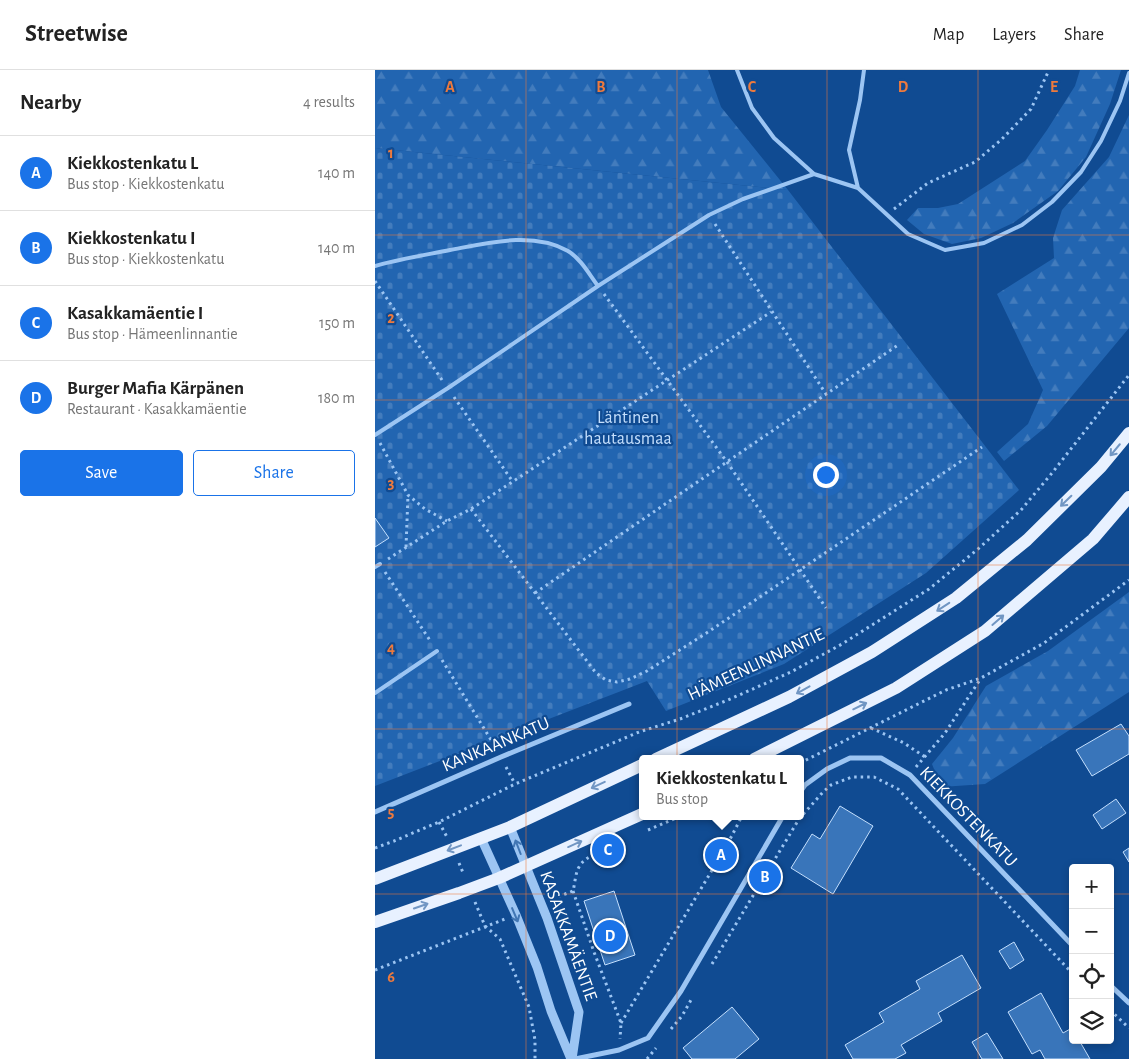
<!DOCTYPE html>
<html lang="en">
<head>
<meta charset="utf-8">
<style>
  :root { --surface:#fff; --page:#f6f6f6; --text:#222; --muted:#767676; --line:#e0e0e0; --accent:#1a73e8 }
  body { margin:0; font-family:"Alegreya Sans",sans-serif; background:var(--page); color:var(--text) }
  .controls { position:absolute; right:15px; bottom:15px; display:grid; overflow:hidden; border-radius:5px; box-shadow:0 2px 8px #0003 }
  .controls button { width:45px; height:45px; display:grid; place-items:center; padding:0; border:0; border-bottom:1px solid var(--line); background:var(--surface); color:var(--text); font:25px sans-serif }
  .you { position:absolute; left:450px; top:404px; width:18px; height:18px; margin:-12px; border:4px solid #fff; border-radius:50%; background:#1a73e8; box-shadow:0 0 0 8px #1a73e833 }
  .badge { display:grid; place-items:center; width:32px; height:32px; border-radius:50%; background:var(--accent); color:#fff; font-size:16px; font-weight:700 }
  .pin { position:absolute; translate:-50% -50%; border:2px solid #fff; box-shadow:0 1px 5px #0006 }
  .popup { position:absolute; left:264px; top:685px; width:165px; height:65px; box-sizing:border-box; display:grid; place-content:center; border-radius:5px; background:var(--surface); filter:drop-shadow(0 1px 4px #0005); font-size:16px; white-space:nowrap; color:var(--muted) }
  .popup b { font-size:19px; color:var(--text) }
  .popup::after { content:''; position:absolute; left:50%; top:100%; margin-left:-10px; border:10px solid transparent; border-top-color:var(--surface) }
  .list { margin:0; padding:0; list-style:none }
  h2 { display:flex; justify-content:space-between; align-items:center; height:65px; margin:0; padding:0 20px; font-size:21px }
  h2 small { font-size:16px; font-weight:400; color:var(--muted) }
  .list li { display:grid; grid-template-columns:32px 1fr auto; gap:15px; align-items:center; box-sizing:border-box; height:75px; padding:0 20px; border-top:1px solid var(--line) }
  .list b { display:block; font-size:19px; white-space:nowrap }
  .list p { margin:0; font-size:16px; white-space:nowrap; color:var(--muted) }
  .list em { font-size:16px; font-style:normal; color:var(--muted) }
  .actions { display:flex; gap:10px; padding:15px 20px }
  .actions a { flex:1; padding:11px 0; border:1px solid var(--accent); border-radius:5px; text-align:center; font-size:18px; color:var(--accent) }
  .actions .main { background:var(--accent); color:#fff }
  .icon { flex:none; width:28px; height:28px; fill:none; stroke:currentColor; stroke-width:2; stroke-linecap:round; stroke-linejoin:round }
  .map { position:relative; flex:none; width:754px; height:989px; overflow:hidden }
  header { display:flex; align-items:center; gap:30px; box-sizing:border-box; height:70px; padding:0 25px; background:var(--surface); border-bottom:1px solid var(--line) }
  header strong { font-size:24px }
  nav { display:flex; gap:28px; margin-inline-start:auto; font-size:18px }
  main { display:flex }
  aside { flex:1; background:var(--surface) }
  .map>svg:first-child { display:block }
  .forest { fill:url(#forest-firs) }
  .cemetery { fill:url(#cemetery-stones) }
  .building { fill:#3975ba; stroke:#c4dffd }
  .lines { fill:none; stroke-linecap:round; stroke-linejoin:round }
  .path { stroke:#9cc5f3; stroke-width:3; stroke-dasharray:2.5 4; stroke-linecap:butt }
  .service { stroke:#9cc5f3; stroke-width:4 }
  .minor { stroke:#9cc5f3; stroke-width:5 }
  .tertiary { stroke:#9cc5f3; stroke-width:9 }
  .primary { stroke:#e8f1ff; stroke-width:12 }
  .oneway { stroke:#7196c3 }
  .oneway2 { stroke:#4176b4 }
  .grid { fill:none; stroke:#ed7a3d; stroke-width:1; stroke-opacity:0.55 }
  .labels { text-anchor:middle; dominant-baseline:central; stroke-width:4.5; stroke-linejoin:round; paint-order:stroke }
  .park-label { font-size:18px; fill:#c4dffd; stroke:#104b92 }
  .street-label { font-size:18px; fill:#fff; stroke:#104b92 }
  .grid-label { font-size:16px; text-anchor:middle; font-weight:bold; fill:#ed7a3d; stroke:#104b92; stroke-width:4.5; stroke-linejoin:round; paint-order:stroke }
</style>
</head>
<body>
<header>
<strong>Streetwise</strong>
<nav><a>Map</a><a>Layers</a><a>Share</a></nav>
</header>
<main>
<aside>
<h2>Nearby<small>4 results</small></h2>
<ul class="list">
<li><span class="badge">A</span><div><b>Kiekkostenkatu L</b><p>Bus stop · Kiekkostenkatu</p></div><em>140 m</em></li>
<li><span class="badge">B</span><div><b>Kiekkostenkatu I</b><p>Bus stop · Kiekkostenkatu</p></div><em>140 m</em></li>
<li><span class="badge">C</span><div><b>Kasakkamäentie I</b><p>Bus stop · Hämeenlinnantie</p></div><em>150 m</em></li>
<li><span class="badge">D</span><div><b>Burger Mafia Kärpänen</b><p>Restaurant · Kasakkamäentie</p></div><em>180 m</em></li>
</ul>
<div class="actions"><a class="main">Save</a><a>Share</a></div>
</aside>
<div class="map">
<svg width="754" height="989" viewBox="0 0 754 989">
  <defs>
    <pattern id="forest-firs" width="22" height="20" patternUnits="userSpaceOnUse" patternTransform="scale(1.25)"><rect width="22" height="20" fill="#2265b1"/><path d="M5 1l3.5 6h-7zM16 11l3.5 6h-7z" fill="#437cbd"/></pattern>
    <pattern id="cemetery-stones" width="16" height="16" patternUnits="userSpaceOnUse" patternTransform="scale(1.25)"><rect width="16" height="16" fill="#2265b1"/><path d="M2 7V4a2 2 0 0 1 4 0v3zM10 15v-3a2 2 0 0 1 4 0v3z" fill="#437cbd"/></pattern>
  </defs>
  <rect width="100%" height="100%" fill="#104b92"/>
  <!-- forest -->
  <path class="forest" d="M0,0H333L346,37L413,120L0,78Z
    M705,0H746L735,34L711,87L683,121L638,153L606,168L577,174L549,164L532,150L543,138H563L583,134L650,91L672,60L700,16Z
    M754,45V258L672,356L629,391L622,382L653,354L668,320L622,224L679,188L678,168L687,140L734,87Z
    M754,522V622L610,714L566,717L557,694L578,668L611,616L673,581Z"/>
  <!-- cemetery -->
  <path class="cemetery" d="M0,78L413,120L644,420L551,503L409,594L291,641L272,611L0,716Z"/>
  <!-- building -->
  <path class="building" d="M0,448L14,468L0,477Z
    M746,654L754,666V684L717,706L701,680Z
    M741,729L751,743L727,759L718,745Z
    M465,736L498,756L458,824L416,798L437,764L445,769Z
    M754,778V792L748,782Z
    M239,821L260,885L230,895L209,831Z
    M639,872L649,890L635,899L624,881Z
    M587,885L606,918L563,943L567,951L526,975L531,983L520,989H478L470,975L509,952L504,943L545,919L541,911Z
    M666,923L688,963L697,958L698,970H704L715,989H670L665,980L657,984L633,942Z
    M357,937L384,969L360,989H317L308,978Z
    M612,963L628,989H607L597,972Z"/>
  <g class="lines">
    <!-- path -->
    <path class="path" d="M519,139L553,113L600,92L627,69L656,39L674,0
      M340,154L451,324
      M0,211L67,310
      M229,224L352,392L451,538
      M79,327L138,412
      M5,373L33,425L50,439L72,451
      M96,439L221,603L231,610L242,612L255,609L272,601L333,562L607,377
      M31,477L33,425
      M13,489L72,451L96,439L396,242
      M10,502L56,572
      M160,523L523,275
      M67,590L121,678
      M496,658L529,673L550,687
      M425,693L571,620L606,608L669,573L754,510
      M131,697L140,714
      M541,697L570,663L606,608
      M64,752L72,767
      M273,760L306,746
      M0,778L19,771L64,752L140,714L264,662L305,649L353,630L416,602L467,574L554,519L603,479L646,440L677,403L754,305
      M84,793L89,805
      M198,821L219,882L246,953L245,969
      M177,829L198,821C200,814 200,804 204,797C210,785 229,782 240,775
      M100,832L110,856L125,869L154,937L160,970V989
      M337,894L424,749L448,722L456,715L477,707H499L523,719L698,904
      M0,900L130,849
      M735,940L754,958
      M246,953L352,775L367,746
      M296,959L307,946L316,930
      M272,989L281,978"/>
    <!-- service -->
    <path class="service" d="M362,0L377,38L399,68L439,104
      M489,0L485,30L474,80L483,118L533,164L570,180L609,173L647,155L677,132L706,102L726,71L745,31L754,3
      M0,196C25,189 50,185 75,180C112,173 158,161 193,181C206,189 214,204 223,216
      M0,365L73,318L223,216L334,145L368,129L439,104L483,118
      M0,497L5,494
      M0,623L62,581"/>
    <!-- minor -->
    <path class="minor" d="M425,722L430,715L452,699L475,688H506L535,705L698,876
      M0,742L126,687L254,634
      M735,915L754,933
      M200,989L244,980L273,968L306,921L408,746"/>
    <!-- tertiary -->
    <path class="tertiary" d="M135,757L172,848L204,942L197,989
      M106,768L141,845L162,897L176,941L196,989"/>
    <!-- primary -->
    <path class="primary" d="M281,689L414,627L497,582L581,528L652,470L726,397L754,363
      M379,689L521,618L610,561L718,469L754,427
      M0,809L135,757L267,695
      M0,852L84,823L124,808L267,744"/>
  </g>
  <!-- one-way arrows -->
  <defs><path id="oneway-shaft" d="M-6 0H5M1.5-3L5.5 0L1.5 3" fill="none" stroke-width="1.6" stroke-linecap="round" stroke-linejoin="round" transform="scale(1.25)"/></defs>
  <g class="oneway">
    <use href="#oneway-shaft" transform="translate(740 380) rotate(130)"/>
    <use href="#oneway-shaft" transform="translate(691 431) rotate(136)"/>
    <use href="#oneway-shaft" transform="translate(568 537) rotate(147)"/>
    <use href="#oneway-shaft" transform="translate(623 550) rotate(-41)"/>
    <use href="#oneway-shaft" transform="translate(428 620) rotate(151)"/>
    <use href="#oneway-shaft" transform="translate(485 636) rotate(-26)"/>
    <use href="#oneway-shaft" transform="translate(223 715) rotate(155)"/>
    <use href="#oneway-shaft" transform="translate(200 774) rotate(-24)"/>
    <use href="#oneway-shaft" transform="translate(79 778) rotate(159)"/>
    <use href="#oneway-shaft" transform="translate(46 836) rotate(-19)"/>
  </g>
  <g class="oneway2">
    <use href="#oneway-shaft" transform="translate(143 777) rotate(-111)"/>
    <use href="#oneway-shaft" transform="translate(140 845) rotate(67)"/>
  </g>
  <!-- grid -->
  <path class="grid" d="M151,0V989M302,0V989M452,0V989M603,0V989M0,165H754M0,330H754M0,495H754M0,659H754M0,824H698M735,824H754"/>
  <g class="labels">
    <!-- park labels -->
    <g class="park-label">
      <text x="253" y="348">Läntinen<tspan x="253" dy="21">hautausmaa</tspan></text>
    </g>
    <!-- street labels -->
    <g class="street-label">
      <text transform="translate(381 595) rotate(-25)">HÄMEENLINNANTIE</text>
      <text transform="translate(121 675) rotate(-23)">KANKAANKATU</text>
      <text transform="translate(593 747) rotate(46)">KIEKKOSTENKATU</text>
      <text transform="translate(193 866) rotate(70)">KASAKKAMÄENTIE</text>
    </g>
  </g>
  <g class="grid-label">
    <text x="75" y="22">A</text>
    <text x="226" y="22">B</text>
    <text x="377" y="22">C</text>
    <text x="528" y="22">D</text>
    <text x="679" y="22">E</text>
    <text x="16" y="88">1</text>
    <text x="16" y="253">2</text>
    <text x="16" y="418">3</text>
    <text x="16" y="583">4</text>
    <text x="16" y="747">5</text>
    <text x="16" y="912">6</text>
  </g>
</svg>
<div class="controls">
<button>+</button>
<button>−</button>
<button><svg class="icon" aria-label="locate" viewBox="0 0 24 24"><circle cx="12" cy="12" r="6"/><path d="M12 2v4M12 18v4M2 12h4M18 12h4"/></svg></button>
<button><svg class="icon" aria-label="layers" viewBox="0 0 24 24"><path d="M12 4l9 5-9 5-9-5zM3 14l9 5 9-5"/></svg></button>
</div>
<div class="you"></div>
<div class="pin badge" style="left:346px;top:785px">A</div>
<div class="popup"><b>Kiekkostenkatu L</b>Bus stop</div>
<div class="pin badge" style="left:390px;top:807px">B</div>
<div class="pin badge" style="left:233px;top:780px">C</div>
<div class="pin badge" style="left:235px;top:866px">D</div>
</div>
</main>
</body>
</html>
